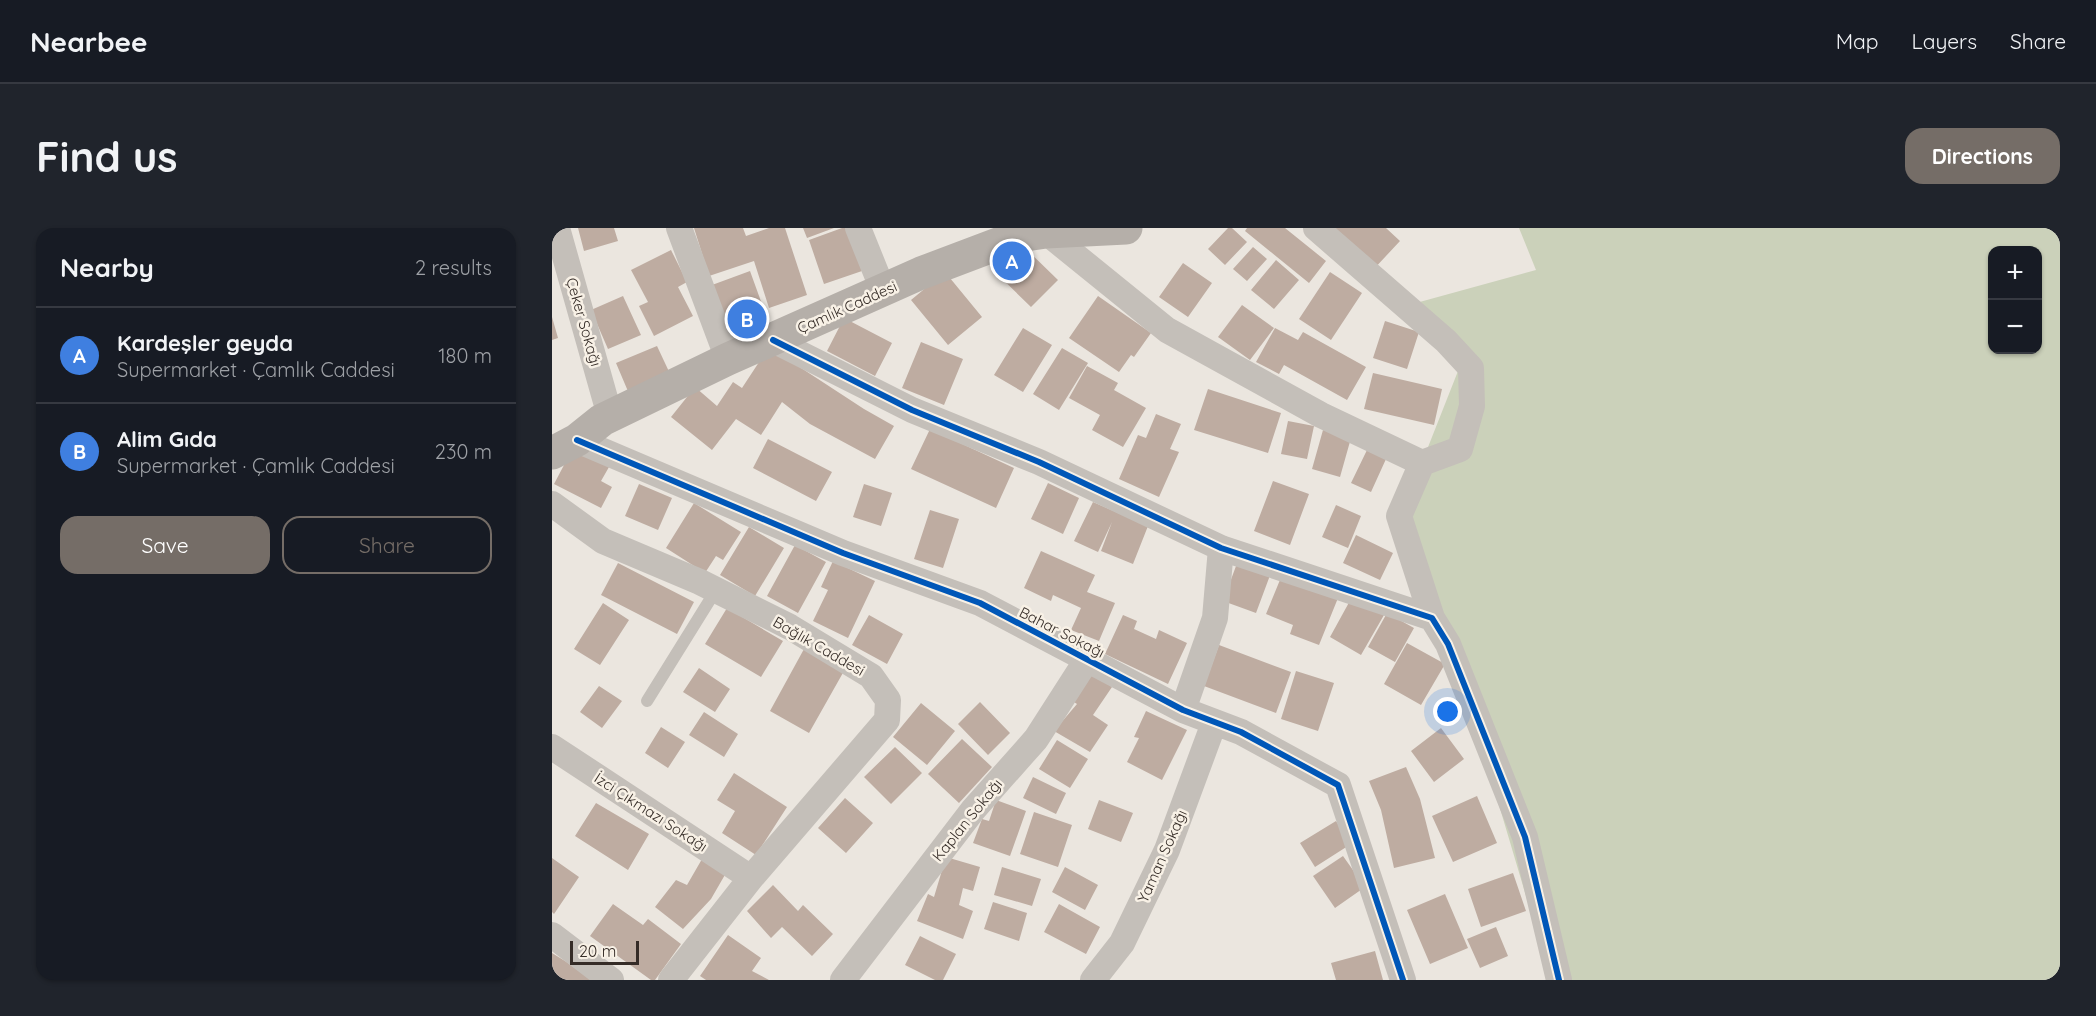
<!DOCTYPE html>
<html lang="en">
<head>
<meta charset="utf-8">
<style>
  :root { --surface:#171b24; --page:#20242c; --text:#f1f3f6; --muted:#9ea1a6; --line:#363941; --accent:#756d67 }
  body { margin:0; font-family:Quicksand,sans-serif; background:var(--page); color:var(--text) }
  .controls { position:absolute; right:18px; top:18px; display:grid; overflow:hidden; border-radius:12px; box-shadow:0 2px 4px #0004 }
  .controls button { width:54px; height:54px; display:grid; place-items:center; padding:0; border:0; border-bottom:2px solid var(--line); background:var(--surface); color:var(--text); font:30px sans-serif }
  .scale { position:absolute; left:18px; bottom:15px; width:69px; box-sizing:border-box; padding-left:6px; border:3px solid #352c27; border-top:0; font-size:16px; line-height:21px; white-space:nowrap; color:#352c27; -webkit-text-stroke:4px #f8f1e6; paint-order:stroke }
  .you { position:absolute; left:896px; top:484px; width:21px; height:21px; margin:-15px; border:4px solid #fff; border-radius:50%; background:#1a73e8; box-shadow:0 0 0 9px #1a73e833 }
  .badge { display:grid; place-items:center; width:39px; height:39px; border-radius:50%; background:var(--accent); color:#fff; font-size:20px; font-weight:700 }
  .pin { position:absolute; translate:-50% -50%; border:3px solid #fff; box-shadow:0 2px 6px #0006 }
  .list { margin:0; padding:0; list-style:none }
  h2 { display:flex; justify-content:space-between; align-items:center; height:78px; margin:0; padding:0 24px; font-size:26px }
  h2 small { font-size:20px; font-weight:400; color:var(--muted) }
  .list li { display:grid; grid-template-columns:39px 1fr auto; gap:18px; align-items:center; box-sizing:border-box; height:96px; padding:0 24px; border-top:2px solid var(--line) }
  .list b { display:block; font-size:22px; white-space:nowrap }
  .list p { margin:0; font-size:20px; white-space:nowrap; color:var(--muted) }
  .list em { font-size:20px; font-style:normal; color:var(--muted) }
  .actions { display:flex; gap:12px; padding:18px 24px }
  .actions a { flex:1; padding:14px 0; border:2px solid var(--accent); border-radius:18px; text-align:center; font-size:21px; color:var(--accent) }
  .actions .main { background:var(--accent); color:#fff }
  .map { position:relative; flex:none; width:1508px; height:752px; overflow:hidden; border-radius:18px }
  header { display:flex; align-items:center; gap:36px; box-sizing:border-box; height:84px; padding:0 30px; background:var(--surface); border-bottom:2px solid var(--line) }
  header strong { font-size:28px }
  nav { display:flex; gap:33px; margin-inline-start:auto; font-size:21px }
  .intro { display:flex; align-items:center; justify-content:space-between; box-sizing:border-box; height:144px; padding:0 36px }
  h1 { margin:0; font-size:42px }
  .button { padding:15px 27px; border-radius:18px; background:var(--accent); color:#fff; font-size:21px; font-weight:700 }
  main { display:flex; gap:36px; padding:0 36px }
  aside { flex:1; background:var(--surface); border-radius:18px; box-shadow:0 2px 4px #0004 }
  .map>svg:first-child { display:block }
  .green { fill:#cbd1ba; fill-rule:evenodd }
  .building { fill:#beaca1 }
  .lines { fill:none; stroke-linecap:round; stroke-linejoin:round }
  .lane { stroke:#c4bfb9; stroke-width:12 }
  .street { stroke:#c4bfb9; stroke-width:26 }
  .secondary { stroke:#b5afa9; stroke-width:33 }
  .cycleway-casing { stroke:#f8f1e6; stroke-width:10 }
  .cycleway { stroke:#0057b8; stroke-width:6 }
  .labels { text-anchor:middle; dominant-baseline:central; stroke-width:5; stroke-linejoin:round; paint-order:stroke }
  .street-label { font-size:15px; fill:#352c27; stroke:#f8f1e6 }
</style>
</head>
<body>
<header>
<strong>Nearbee</strong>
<nav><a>Map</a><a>Layers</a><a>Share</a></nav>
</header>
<div class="intro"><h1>Find us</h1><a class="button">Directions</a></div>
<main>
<aside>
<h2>Nearby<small>2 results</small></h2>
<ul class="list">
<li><span class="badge" style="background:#3f7fe0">A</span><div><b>Kardeşler geyda</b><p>Supermarket · Çamlık Caddesi</p></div><em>180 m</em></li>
<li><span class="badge" style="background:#3f7fe0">B</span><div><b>Alim Gıda</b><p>Supermarket · Çamlık Caddesi</p></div><em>230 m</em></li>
</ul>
<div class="actions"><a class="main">Save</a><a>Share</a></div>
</aside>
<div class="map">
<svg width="1508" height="752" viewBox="0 0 1508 752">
  <rect width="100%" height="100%" fill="#ebe6df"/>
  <!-- green -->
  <path class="green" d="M967,0H1508V752H999L892,392L852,280L908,138L864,75L984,42ZM1440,22H1486V122H1440Z"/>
  <!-- building -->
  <path class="building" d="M26,0H62L66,13L32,23Z
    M142,0H191L194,8L217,0H233L255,67L217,80L202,33L157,48Z
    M251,0H282L255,10Z
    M290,0H294L310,43L272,56L257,12Z
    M676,0H680L695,14L673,37L656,21Z
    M695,0H733L774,33L757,55L693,3Z
    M773,0H834L848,13L820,43Z
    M470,17L506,52L479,79L443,44Z
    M701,19L715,31L695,53L681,41Z
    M119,22L135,54L126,59L141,88L102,108L87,78L96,74L79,42Z
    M724,32L747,52L722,81L699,62Z
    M631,35L660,55L636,89L607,69Z
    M198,43L215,90L177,103L160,57Z
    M393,44L430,89L396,117L359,72Z
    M778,44L810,65L779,112L747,91Z
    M71,68L89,107L56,121L39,82Z
    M546,68L599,105L582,129L579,127L567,144L517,110Z
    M690,77L722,100L698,132L666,109Z
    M0,89L6,110L0,112Z
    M292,90L340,115L323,148L275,123Z
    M833,93L867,104L855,141L821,130Z
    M471,100L500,117L471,164L442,147Z
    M723,100L746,112L751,104L814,139L795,172L732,137L727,146L704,134Z
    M369,114L411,131L392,177L350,160Z
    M105,118L120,150L78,168L64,135Z
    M217,119L312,181L342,198L323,231L258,196L230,174L209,207L184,191L160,222L119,189L143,159L165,178L181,154L190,160Z
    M510,120L536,135L507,182L481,166Z
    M535,138L566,155L562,162L594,180L571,219L540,202L548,187L517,170Z
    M821,145L890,161L882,197L812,181Z
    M656,161L729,185L716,225L642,202Z
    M604,186L629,196L618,221L627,224L607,269L567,251L586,207L594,210Z
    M736,193L762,198L755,231L729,226Z
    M378,201L462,240L444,280L359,241Z
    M771,202L799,210L788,249L760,241Z
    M216,211L280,244L264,273L201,240Z
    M21,220L57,239L49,253L60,259L49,280L2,256Z
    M815,222L834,231L819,264L799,255Z
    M721,253L757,266L738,317L702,303Z
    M496,255L527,270L511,306L479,291Z
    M87,256L120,270L106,302L73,288Z
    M312,256L340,265L329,298L301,289Z
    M541,274L596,298L581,336L549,323L560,294L546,324L522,313Z
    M142,275L189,304L171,332L164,328L153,345L114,320Z
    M784,277L809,288L796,320L770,309Z
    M378,282L407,291L391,340L362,331Z
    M197,299L232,320L203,368L168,347Z
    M804,307L841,325L828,352L791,335Z
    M243,317L274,334L246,385L215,368Z
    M489,323L543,347L535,364L563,375L547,413L519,402L529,380L501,367L499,373L472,360Z
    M687,330L720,342L704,385L671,373Z
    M281,333L323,353L296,410L261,393L276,362L269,359Z
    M66,335L142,374L125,406L49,367Z
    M730,347L786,370L767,417L738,406L741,397L714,386Z
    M800,369L832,387L809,427L778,409Z
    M51,375L77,392L48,437L22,421Z
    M175,380L231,413L209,449L153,416Z
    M835,385L862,400L843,434L816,419Z
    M317,387L351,406L335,436L300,417Z
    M571,387L585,393L582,401L604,411L607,402L635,415L616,456L553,426Z
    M855,415L893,436L869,477L832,456Z
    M667,417L739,444L724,485L652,458Z
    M252,421L292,443L257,505L218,483Z
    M147,440L178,461L163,484L131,464Z
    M744,443L782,455L766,503L729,491Z
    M538,444L560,459L541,487L556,497L538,524L502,503L525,476L519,472Z
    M47,458L70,473L50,500L28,484Z
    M428,474L458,505L436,527L406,496Z
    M369,475L403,503L375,537L341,509Z
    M594,483L635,502L610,552L575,534L587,510L582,509Z
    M152,484L186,506L172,529L137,507Z
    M109,499L133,514L116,540L93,525Z
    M889,500L912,531L882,554L859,523Z
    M410,511L440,539L407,575L376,546Z
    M505,512L536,531L518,560L487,541Z
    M343,519L370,545L339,576L312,549Z
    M854,539L868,571L883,630L842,640L829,582L817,553Z
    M182,545L235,579L204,627L170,605L183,583L165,572Z
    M481,549L514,565L504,586L471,570Z
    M925,568L945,615L901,634L880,588Z
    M293,570L321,595L294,625L266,600Z
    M444,572L474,583L458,628L421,615L430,591L437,593Z
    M547,572L581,585L569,614L536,601Z
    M44,575L97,606L76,642L23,608Z
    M482,584L520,597L506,639L468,626Z
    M784,593L799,616L763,639L748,615Z
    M791,628L813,659L783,680L761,648Z
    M394,629L428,639L421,663L411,660L407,677L421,683L411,711L365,693L376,666L382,669Z
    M0,630L27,649L2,686L0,684Z
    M150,631L174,645L159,671L131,701L103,679L124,652L135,657Z
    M450,639L489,651L480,678L442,667Z
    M513,639L546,657L533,682L500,664Z
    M961,645L974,683L929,699L916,661Z
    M221,657L246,683L251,677L281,706L260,728L230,699L219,710L195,683Z
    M893,666L916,720L878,736L855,682Z
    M441,674L475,685L467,713L432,701Z
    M61,676L91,697L96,691L129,716L103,752H99L38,708Z
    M507,676L548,699L534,726L492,704Z
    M944,699L956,728L928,740L915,711Z
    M176,707L209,730L200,743L217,752H154L148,748Z
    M368,708L404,726L391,752H383L353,737Z
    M823,723L831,752H784L779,735Z
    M0,725L13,733L40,752H0Z"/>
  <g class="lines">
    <!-- lane -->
    <path class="lane" d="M95,473L164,362"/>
    <!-- street -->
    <path class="street" d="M5,0L58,188
      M127,0L176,131
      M306,0L331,62
      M494,4L615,102L769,187L870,235L908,221L920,178L919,140L894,113L764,0
      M221,112L360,182L487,234L669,320L880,390L896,416L973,609L1007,752
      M25,212L291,325L428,375L631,482L689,504L786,557L851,752
      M870,235L847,288L880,390
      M0,276L51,313L148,354L238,399L319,448L336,472L335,492L199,650L119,752
      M631,482L663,390L669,320
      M0,519L199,650
      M0,707L59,752
      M291,752L421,582L484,511L536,430
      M541,752L570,715L615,622L662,495"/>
    <!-- secondary -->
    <path class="secondary" d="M0,225L25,212L50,192L176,131L369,45L467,8L494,4L574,0"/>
    <defs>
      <path id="cycleway" d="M221,112L360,182L487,234L669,320L880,390L896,416L973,609L1007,752
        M25,212L291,325L428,375L631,482L689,504L786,557L851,752"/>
    </defs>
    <!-- cycleway casing -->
    <use href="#cycleway" class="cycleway-casing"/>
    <!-- cycleway -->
    <use href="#cycleway" class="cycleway"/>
  </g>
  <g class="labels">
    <!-- street labels -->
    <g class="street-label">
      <text transform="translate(295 79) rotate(-24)">Çamlık Caddesi</text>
      <text transform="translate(32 94) rotate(74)">Çeker Sokağı</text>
      <text transform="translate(510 404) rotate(27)">Bahar Sokağı</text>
      <text transform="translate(267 418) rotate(30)">Bağlık Caddesi</text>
      <text transform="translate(99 584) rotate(33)">İzci Çıkmazı Sokağı</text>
      <text transform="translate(415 592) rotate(-51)">Kaplan Sokağı</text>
      <text transform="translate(610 628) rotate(-66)">Yaman Sokağı</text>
    </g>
  </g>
</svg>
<div class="controls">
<button>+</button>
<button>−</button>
</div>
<div class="scale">20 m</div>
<div class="you"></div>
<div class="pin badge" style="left:460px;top:33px;background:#3f7fe0">A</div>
<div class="pin badge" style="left:195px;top:91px;background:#3f7fe0">B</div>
</div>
</main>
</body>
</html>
